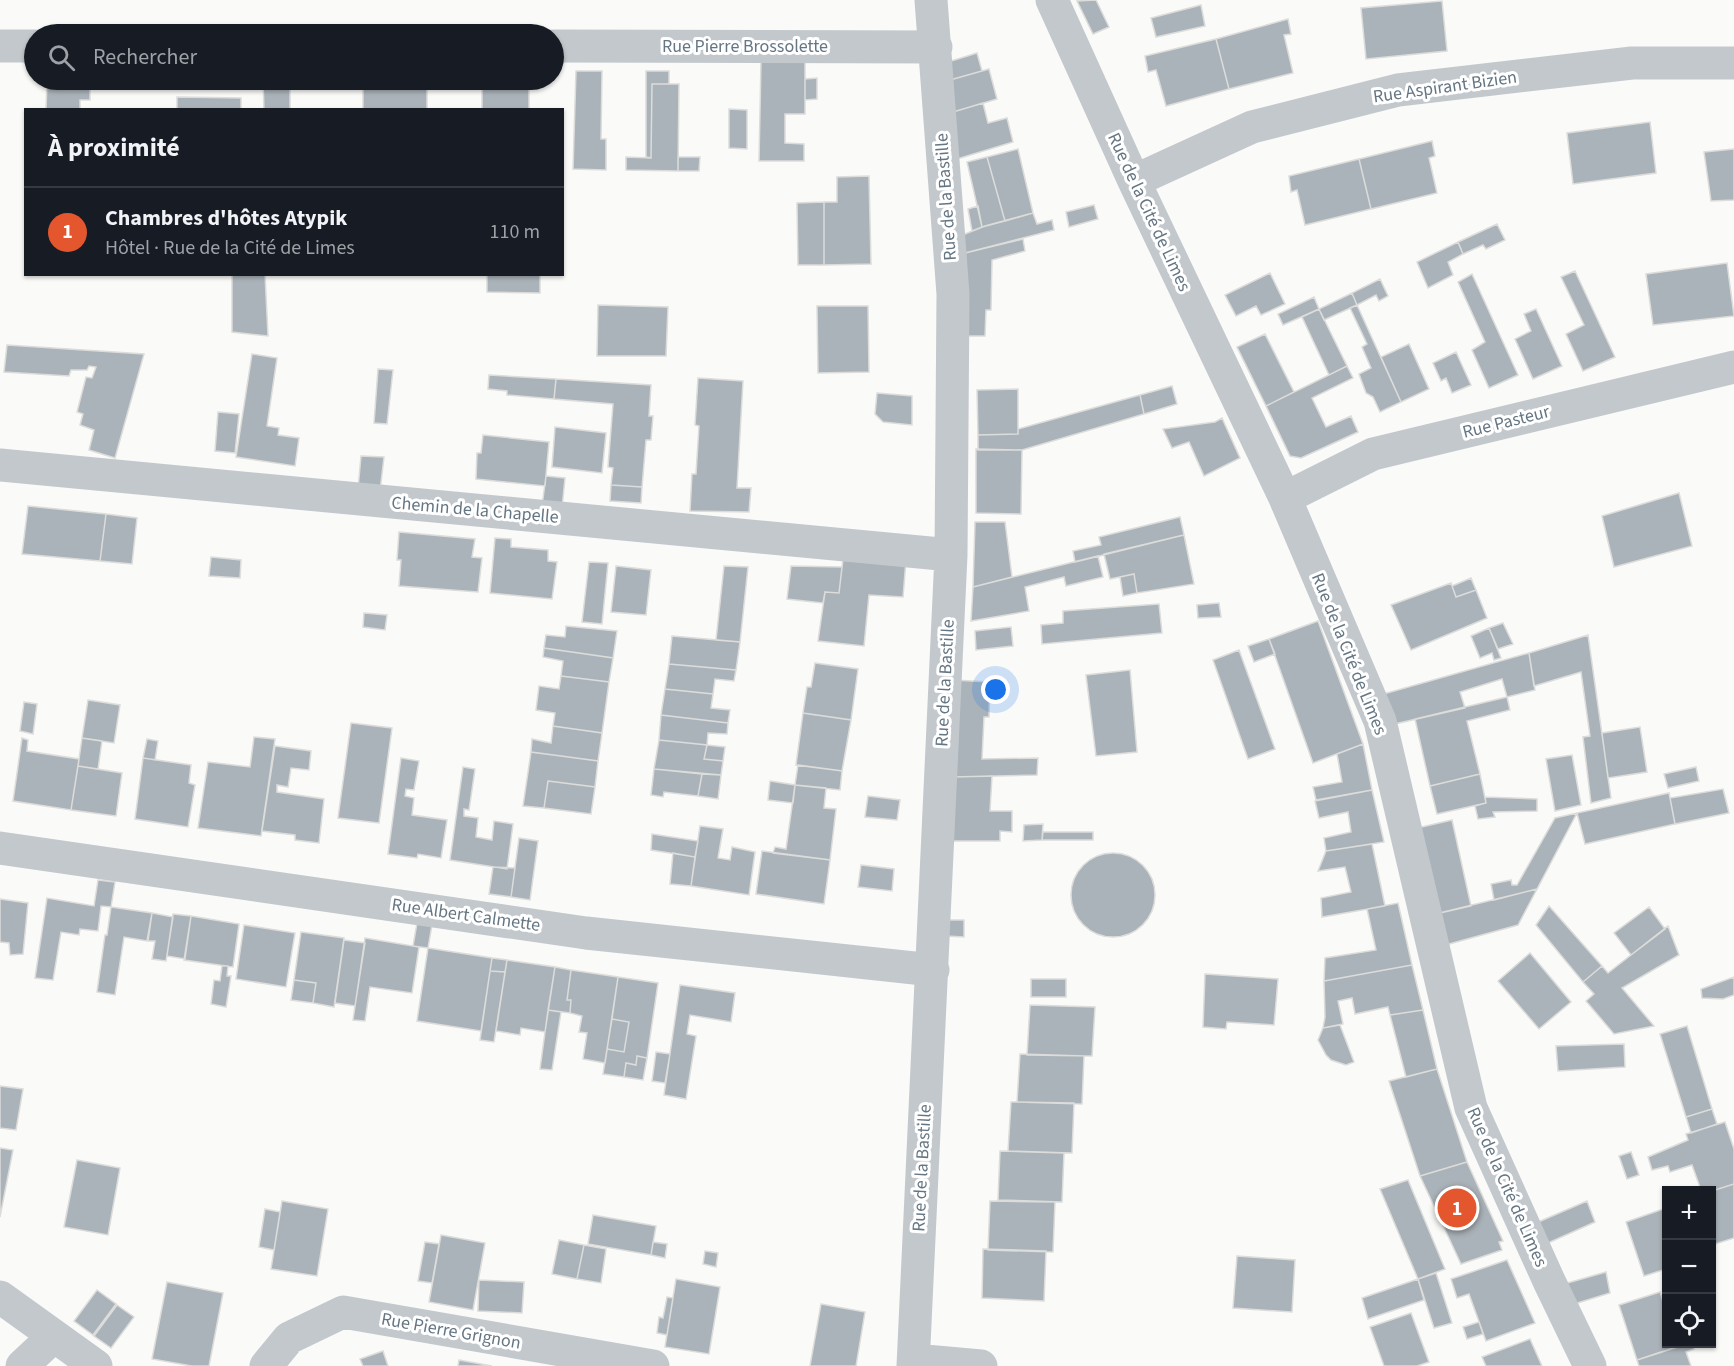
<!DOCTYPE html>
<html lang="fr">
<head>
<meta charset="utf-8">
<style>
  :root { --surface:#171b24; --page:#242831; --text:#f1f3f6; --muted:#9ea1a6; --line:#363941; --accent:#e4572e }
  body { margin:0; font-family:"Source Sans 3",sans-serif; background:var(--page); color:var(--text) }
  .controls { position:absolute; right:18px; bottom:18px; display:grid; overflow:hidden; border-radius:0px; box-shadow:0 2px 4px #0004 }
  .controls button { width:54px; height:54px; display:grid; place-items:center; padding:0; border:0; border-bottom:2px solid var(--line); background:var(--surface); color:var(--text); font:30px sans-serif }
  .you { position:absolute; left:996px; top:690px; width:21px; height:21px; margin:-15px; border:4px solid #fff; border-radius:50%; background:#1a73e8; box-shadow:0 0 0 9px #1a73e833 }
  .badge { display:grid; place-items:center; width:39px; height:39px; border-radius:50%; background:var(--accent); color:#fff; font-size:20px; font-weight:700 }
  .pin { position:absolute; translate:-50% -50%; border:3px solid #fff; box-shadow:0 2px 6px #0006 }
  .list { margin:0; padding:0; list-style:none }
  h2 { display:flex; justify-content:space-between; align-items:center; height:78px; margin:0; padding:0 24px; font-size:26px }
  h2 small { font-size:20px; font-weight:400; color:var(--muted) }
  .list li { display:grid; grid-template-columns:39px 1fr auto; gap:18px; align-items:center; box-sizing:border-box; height:90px; padding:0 24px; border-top:2px solid var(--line) }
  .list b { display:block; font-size:22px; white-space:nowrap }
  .list p { margin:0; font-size:20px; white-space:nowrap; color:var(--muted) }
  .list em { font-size:20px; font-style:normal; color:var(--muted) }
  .icon { flex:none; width:33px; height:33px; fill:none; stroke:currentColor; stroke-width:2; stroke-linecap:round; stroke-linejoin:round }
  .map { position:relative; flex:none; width:1734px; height:1366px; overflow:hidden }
  .search { position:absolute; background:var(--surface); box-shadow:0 2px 4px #0004; left:24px; top:24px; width:540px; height:66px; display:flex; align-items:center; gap:15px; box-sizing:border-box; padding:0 21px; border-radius:33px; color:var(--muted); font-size:22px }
  .panel { position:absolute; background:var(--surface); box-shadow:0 2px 4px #0004; left:24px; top:108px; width:540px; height:168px; border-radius:0px }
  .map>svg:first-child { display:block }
  .building { fill:#aab3b9; stroke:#dcdcda; stroke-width:1.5 }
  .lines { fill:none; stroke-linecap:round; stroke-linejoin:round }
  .minor { stroke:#c3c8cc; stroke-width:33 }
  .labels { text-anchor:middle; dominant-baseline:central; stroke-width:6; stroke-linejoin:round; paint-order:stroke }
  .street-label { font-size:18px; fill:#657683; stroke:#fff }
</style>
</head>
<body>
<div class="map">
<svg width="1734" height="1366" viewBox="0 0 1734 1366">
  <rect width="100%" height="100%" fill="#fafaf8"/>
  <!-- building -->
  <path class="building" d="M1096,0L1109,27L1093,34L1077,1Z
    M1442,1L1447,51L1366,59L1361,8Z
    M1201,5L1205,26L1156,37L1151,18Z
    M1288,19L1291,34L1284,35L1293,73L1229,89L1216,39Z
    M1216,39L1229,89L1166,106L1156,70L1148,72L1145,56Z
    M977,53L982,71L950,80L948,62Z
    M761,61H805V114H785V143L804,144V161H759Z
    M989,69L997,99L953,112L950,80Z
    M576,71H602L601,139H606V170L573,169Z
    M646,71H669V84H652L651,158L646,157Z
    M817,78V99L805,100V79Z
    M47,80H90V100H80V110H46Z
    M263,80H290V110H264Z
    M363,80H386V83H427V110H363Z
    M482,80H529V110H482Z
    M652,84H679L678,171L626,170V157L651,158Z
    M177,97L241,98V110H177Z
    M983,103L988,123L1007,118L1013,142L957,159L953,112Z
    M729,109L747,110V149L729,148Z
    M1650,122L1656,173L1573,184L1567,133Z
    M1432,141L1435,156L1429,158L1437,193L1371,209L1359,159Z
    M1018,149L1033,213L1005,221L987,157Z
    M1734,149V200L1711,201L1704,152Z
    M678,157H700L699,171H678Z
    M987,157L1005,221L982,227L967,162Z
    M1359,159L1371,209L1305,225L1297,190L1291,192L1289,176Z
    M869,176L871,264L824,265V202H837V177Z
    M824,202V265H798L797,203Z
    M1094,205L1098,219L1069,227L1066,212Z
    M978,206L982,227L972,231L968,209Z
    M1033,213L1037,224L1052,220L1054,230L961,254L960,236L985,226Z
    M1497,224L1505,240L1486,249L1483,245L1463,254L1458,242Z
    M1023,239L1025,251L992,260L991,310H986L985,336H962L961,254Z
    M1458,242L1463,254L1448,262L1453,275L1428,288L1417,262Z
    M1727,263L1734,316L1653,325L1646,274Z
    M1575,271L1615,357L1583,371L1566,334L1584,325L1561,277Z
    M1270,273L1285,304L1261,315L1256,306L1236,316L1225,295Z
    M232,274H265L268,336L232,332Z
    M487,274H540V293L487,292Z
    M1472,274L1518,375L1489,388L1472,350L1485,342L1458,282Z
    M1380,279L1388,296L1379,301L1376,295L1357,305L1352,293Z
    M1352,293L1357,305L1324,320L1319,309Z
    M1314,297L1319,309L1283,325L1278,314Z
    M598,305L668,307L666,356H597Z
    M1357,305L1401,402L1380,412L1373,397L1366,393L1359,374L1371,368L1362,347L1367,344L1350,308Z
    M817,306H868L869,372L818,373Z
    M1319,309L1347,366L1329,375L1302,317Z
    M1536,309L1562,366L1533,379L1515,339L1531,331L1524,314Z
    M1265,334L1294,392L1266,406L1237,347Z
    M1409,344L1429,389L1401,402L1381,357Z
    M7,345L144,354L115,458L89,450L94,430L80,425L83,414L77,412L86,377L92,378L96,367L89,366L87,370H71L69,376L4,372Z
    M1456,352L1471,385L1452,393L1446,378L1441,381L1433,363Z
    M252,354L277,358L267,426L279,428L278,435L299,438L295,466L236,457Z
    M1347,366L1353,378L1312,398L1326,427L1351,416L1358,432L1301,458L1290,456L1266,406Z
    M378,369L393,370L387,424L374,423Z
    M489,375L556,379L554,399L507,395V391L488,389Z
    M698,378L743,381L737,488H751L749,512L690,511L692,474H696L699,426L695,425Z
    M556,379L651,385L649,416H653L651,440H646L642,487L611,485L613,468L608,467L613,404L554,399Z
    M1172,386L1177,404L1144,414L1140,395Z
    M1018,389V434L978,435L977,390Z
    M877,393L912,396V425L883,422L875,414Z
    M1140,395L1144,414L1022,450H978V435L1018,434V429Z
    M218,412L239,414L235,453L215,451Z
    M1222,418L1240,458L1204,476L1189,442L1172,448L1163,429L1215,422Z
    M555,427L606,433L602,473L552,467Z
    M483,435L549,442L545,486L476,479L477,453H481Z
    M976,449L1022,450L1021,514L976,513Z
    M361,456L384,457L380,491L358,489Z
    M546,476L565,478L562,508L542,506Z
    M611,485L642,487L641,503L610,501Z
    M1679,493L1692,546L1614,567L1602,516Z
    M28,506L106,514L100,561L22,554Z
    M106,514L137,518L132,564L100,561Z
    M1180,517L1184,535L1075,562L1073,551L1101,545L1099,537Z
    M975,522H1005L1012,577L973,587Z
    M399,532L475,539L472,557L482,558L478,592L399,586L401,560H397Z
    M1184,535L1194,584L1137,593L1134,574L1110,579L1104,554Z
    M495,538L511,539V547L548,550V561L557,562L552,599L490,593Z
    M1098,556L1103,577L1066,586L1064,577L1025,587L1029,611L971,621L973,587Z
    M211,557L241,560L240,578L209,576Z
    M843,559L906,560L903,597L869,595L864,646L818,641L825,592L839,593Z
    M589,562L608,563L602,624L582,622Z
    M616,566L651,570L646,615L611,612Z
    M724,566L748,567L740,642L716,640Z
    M791,566L842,567L839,593L825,592L823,603L787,599Z
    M1134,574L1137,593L1123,596L1120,577Z
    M1471,578L1476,590L1456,597L1452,586Z
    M1451,583L1456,597L1476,590L1487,618L1411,650L1391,605Z
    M1219,603L1221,617L1198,618L1197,605Z
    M1159,604L1162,633L1042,644L1041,625L1063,623V611Z
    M364,613L387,615L385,630L363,627Z
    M1318,621L1363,744L1313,763L1269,639Z
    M1503,623L1513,644L1498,649L1489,628Z
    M566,626L617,631L613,658L544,648L546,635L565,637Z
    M1011,627L1013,646L976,650L975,631Z
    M1489,628L1501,658L1494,660L1492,653L1480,658L1471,636Z
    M1588,635L1611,798L1591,803L1583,737L1590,736L1581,672L1534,686L1529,653Z
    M672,636L740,642L736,670L669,664Z
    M1269,639L1275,654L1254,662L1248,646Z
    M544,648L613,658L609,682L561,676L563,661L543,657Z
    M1239,650L1275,749L1248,759L1213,660Z
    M1529,653L1535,690L1507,697L1502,679L1460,692L1465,708L1390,725L1380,695Z
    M815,663L858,669L851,720L803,713L807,687H811Z
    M669,664L736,670L734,681L715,679L713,694L665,689Z
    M1130,670L1137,752L1096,756L1086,675Z
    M561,676L609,682L602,733L553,726L555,713L536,710L539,686L559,689Z
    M953,680L990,682L989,717H984L982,759L1038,758L1037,775L953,777Z
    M665,689L713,694L711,708L730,710L728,723L661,715Z
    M1507,697L1510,710L1467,721L1480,774L1430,786L1415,719Z
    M88,700L120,705L114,743L82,738Z
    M24,702L37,704L33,734L20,731Z
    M803,713L851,720L842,771L796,765Z
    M661,715L728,723L727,734L708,733L707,745L659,740Z
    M351,723L392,728L379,823L338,818Z
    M553,726L602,733L598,761L531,752L532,739L551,743Z
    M1640,727L1647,772L1608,778L1602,733Z
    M254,737L275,739L261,836L198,828L208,762L250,767Z
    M22,738L28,740L27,751L79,759L71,810L13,801Z
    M82,738L102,741L98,769L78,766Z
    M147,739L158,741L155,760L143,758Z
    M659,740L707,745L704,759L723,761L721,775L654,769Z
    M1363,744L1372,790L1316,800L1313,787L1342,782L1337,754Z
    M707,745L725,747L723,761L704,759Z
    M275,746L311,751L309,770L291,768L288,787L277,785V792L324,799L319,843L295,840V835L262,831Z
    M531,752L598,761L595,787L548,781L544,808L523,806Z
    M1572,755L1581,805L1555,811L1546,759Z
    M143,758L191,765L189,783L195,785L188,827L135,819Z
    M401,758L419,761L414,790L406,789L405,796L414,798L412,815L447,820L441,858L418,854L417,858L388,854Z
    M798,765L842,771L840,790L795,785Z
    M78,766L122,773L116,816L71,810Z
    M463,767L475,769L469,810L464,809V816L478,818L476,837L492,840L494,821L513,824L507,869L450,860Z
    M1696,767L1699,781L1668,788L1664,774Z
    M654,769L702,774L698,796L664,792L663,797L651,795Z
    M702,774L721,775L718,799L698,796Z
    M1480,774L1486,803L1437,814L1430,786Z
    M992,776L990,811H1012V832L1000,831V841H950L953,777Z
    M548,781L595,787L591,814L544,808Z
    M770,781L795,785L793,803L768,800Z
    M795,785L826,788L824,808L836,809L830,860L773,853L775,847L786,849Z
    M1723,789L1729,813L1675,824L1670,798Z
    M1372,790L1384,842L1326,851L1324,838L1351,832L1348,812L1319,818L1315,801Z
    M1669,793L1675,824L1585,844L1577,813Z
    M868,796L900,800L897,820L865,817Z
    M1485,797L1537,799V811L1493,812L1495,817L1478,819L1475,806L1486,803Z
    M1577,813L1537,889L1494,900L1491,884L1511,880L1512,885H1517L1555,818Z
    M1452,820L1471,906L1431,915L1413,829Z
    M1043,824L1042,840L1023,841L1024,825Z
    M700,826L723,829L718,858L730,860L732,847L755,852L749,895L691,886Z
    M1043,832H1093V840H1042Z
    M652,834L698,841L695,857L651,850Z
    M519,838L538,841L530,900L511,897Z
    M1372,844L1385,906L1322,917L1321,898L1351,892L1345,867L1318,871L1326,851Z
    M762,851L830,860L824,904L756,894Z
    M673,853L695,857L691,886L670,884Z
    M1071 895a42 42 0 1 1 84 0a42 42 0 1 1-84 0Z
    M861,865L894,869L892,891L858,887Z
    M493,867L515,868L511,897L489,894Z
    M98,880L115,882L111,907L101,906L98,931L80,929L79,935L61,932L53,980L35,978L47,898L94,906Z
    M1537,889L1518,925L1438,947L1431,915Z
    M0,899L28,903L23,954L10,955L9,943L0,942Z
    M1398,903L1412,965L1324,981L1325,958L1376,950L1367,909Z
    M1549,906L1602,966L1583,982L1536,925Z
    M111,907L152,913L147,941L124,937L115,995L97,992L105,935H107Z
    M1649,907L1665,929L1631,955L1614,933Z
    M152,913L173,917L166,961L152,959L155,941H148Z
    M173,914L191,916L185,959L167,956Z
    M191,916L239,924L233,967L184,960Z
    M947,920H964V937L947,936Z
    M417,923L432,925L428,948L413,946Z
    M244,925L295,933L286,987L236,979Z
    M1668,926L1679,955L1622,988L1654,1026L1614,1034L1586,1001L1594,994L1583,982L1602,966L1608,973Z
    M301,932L344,938L334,1007L313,1003L316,983L294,980Z
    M365,938L419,947L412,993L370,987L365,1021L353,1020Z
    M344,940L365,943L355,1006L335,1003Z
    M428,948L492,958L481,1031L417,1021Z
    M1530,953L1571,1002L1539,1029L1498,981Z
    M492,958L507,960L505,972L490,971Z
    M507,960L555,967L545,1032L521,1028L520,1035L496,1031Z
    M1412,965L1423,1010L1390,1015L1388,1007L1355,1014L1352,998L1338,1001L1343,1024L1323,1028L1325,1017L1324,981Z
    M222,966H228L227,976H231L226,1007L211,1004L214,980L220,981Z
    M555,967L571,970L567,1000H571L570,1013L548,1010Z
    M571,970L618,977L605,1063L583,1059L587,1033L579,1032L582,1016L570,1013L571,1000H567Z
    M490,971L505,972L494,1042L480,1040Z
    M1205,974L1278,979L1274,1025L1227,1022L1226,1029L1203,1027Z
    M618,977L658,983L647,1058L637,1056L636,1065L626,1063L624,1077L603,1074L607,1049L624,1052L629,1022L612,1019Z
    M1734,977V995L1723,999L1702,998L1701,989Z
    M1031,979H1066V997H1031Z
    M294,980L316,983L313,1003L291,1000Z
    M680,985L735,993L731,1022L690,1015L687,1034L696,1036L686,1099L664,1095Z
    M1030,1005L1095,1007L1092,1056L1027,1055Z
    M548,1010L561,1012L552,1070L540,1069Z
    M1423,1010L1437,1069L1406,1077L1390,1015Z
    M612,1019L629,1022L624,1052L607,1049Z
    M1340,1025L1354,1062L1346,1065L1331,1060L1326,1055L1318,1040L1323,1028Z
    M1687,1026L1712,1109L1686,1117L1660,1034Z
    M1624,1044L1625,1067L1558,1071L1556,1046Z
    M656,1052L670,1054L665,1083L652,1081Z
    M1020,1054L1084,1056L1082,1104L1017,1102Z
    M637,1056L647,1058L643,1080L624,1077L626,1063L636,1065Z
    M1437,1069L1467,1162L1420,1176L1389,1081Z
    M0,1086L23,1089L16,1130L0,1128Z
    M1011,1102L1074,1103L1072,1153L1008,1151Z
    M1712,1109L1717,1124L1691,1133L1686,1117Z
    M1725,1122L1734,1149V1184L1712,1191L1701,1190L1692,1165L1670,1172L1668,1166L1652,1170L1648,1157L1688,1140L1686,1134Z
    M0,1148L13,1150L0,1217Z
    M1000,1151L1064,1153L1062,1202L998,1200Z
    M1631,1152L1639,1175L1627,1179L1619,1156Z
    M77,1160L120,1168L108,1235L64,1227Z
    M1467,1162L1503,1241L1499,1242L1502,1250L1461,1264L1420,1176Z
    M1408,1180L1445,1269L1418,1279L1380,1189Z
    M1734,1184V1238L1712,1245V1191Z
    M282,1201L328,1209L317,1276L271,1269Z
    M990,1201L1055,1202L1053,1252L988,1250Z
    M1587,1201L1595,1222L1539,1247L1529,1226Z
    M1666,1208V1269L1644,1276L1626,1222Z
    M265,1209L280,1212L274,1250L259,1247Z
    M593,1215L656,1226L651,1255L588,1244Z
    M441,1235L485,1243L473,1310L429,1302Z
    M559,1240L584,1245L577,1279L552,1274Z
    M425,1242L439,1244L432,1283L418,1281Z
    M653,1242L667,1244L665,1258L651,1255Z
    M584,1245L606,1249L601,1283L577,1279Z
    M983,1249L1046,1251L1044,1301L982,1298Z
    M705,1251L718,1253L716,1267L703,1264Z
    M1237,1256L1295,1260L1292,1312L1233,1308Z
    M1507,1260L1535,1323L1486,1341L1469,1294L1457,1298L1451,1279Z
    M1606,1272L1610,1293L1574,1304L1564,1284Z
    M1436,1273L1452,1323L1434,1328L1418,1279Z
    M676,1279L720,1287L709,1354L665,1347Z
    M1418,1279L1424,1300L1368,1319L1362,1298Z
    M479,1280L524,1282L522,1313L478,1311Z
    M167,1282L223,1293L209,1366H192L152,1359Z
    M97,1290L116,1304L93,1335L74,1321Z
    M1660,1292L1666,1311V1344H1678L1679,1346L1637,1360L1619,1305Z
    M667,1297L673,1298L667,1335L657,1333L659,1317L663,1318Z
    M821,1304L865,1312L856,1366H810Z
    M117,1305L134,1317L111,1348L94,1336Z
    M1411,1313L1429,1362L1417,1366H1384L1370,1327Z
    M1479,1322L1483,1334L1467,1339L1463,1327Z
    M1530,1339L1542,1366H1486L1482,1357Z
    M1687,1344H1692L1694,1349L1686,1352L1691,1366H1639L1637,1360Z
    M383,1351L388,1366H363L360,1359Z
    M459,1360L492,1366H458Z"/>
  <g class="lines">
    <!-- minor -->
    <path class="minor" d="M1052,0L1134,181L1285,498L1380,721L1471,1108L1549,1281L1590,1366
      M0,46H34
      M554,46L936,47
      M1134,181L1252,127L1398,90L1632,63H1734
      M0,465L951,555
      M1285,498L1373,454L1734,367
      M0,848L586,933L933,970
      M0,1297L96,1366
      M914,1360L981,1366
      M22,1366L54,1336
      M266,1366L289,1338L343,1312L653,1366
      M913,1366L951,555L953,294L931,0"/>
  </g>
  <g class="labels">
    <!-- street labels -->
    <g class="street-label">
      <text x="745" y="46">Rue Pierre Brossolette</text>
      <text transform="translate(1445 87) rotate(-8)">Rue Aspirant Bizien</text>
      <text transform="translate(946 197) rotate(-94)">Rue de la Bastille</text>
      <text transform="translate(1149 212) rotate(65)">Rue de la Cité de Limes</text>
      <text transform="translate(1506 422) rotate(-14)">Rue Pasteur</text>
      <text transform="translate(475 510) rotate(5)">Chemin de la Chapelle</text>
      <text transform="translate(1349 654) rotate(68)">Rue de la Cité de Limes</text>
      <text transform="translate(945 683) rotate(-87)">Rue de la Bastille</text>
      <text transform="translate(466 915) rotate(8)">Rue Albert Calmette</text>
      <text transform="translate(922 1168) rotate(-87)">Rue de la Bastille</text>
      <text transform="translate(1507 1187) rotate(66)">Rue de la Cité de Limes</text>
      <text transform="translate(451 1331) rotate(10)">Rue Pierre Grignon</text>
    </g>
  </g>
</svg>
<div class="controls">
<button>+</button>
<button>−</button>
<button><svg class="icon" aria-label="locate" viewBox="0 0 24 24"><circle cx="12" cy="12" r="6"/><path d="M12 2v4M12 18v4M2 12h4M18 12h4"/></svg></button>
</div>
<div class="you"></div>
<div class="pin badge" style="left:1457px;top:1208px">1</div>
<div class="search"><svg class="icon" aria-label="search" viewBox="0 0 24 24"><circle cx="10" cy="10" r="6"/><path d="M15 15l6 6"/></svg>Rechercher</div>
<section class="panel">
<h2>À proximité<small></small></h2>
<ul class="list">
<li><span class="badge">1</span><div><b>Chambres d'hôtes Atypik</b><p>Hôtel · Rue de la Cité de Limes</p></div><em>110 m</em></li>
</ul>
</section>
</div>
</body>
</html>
